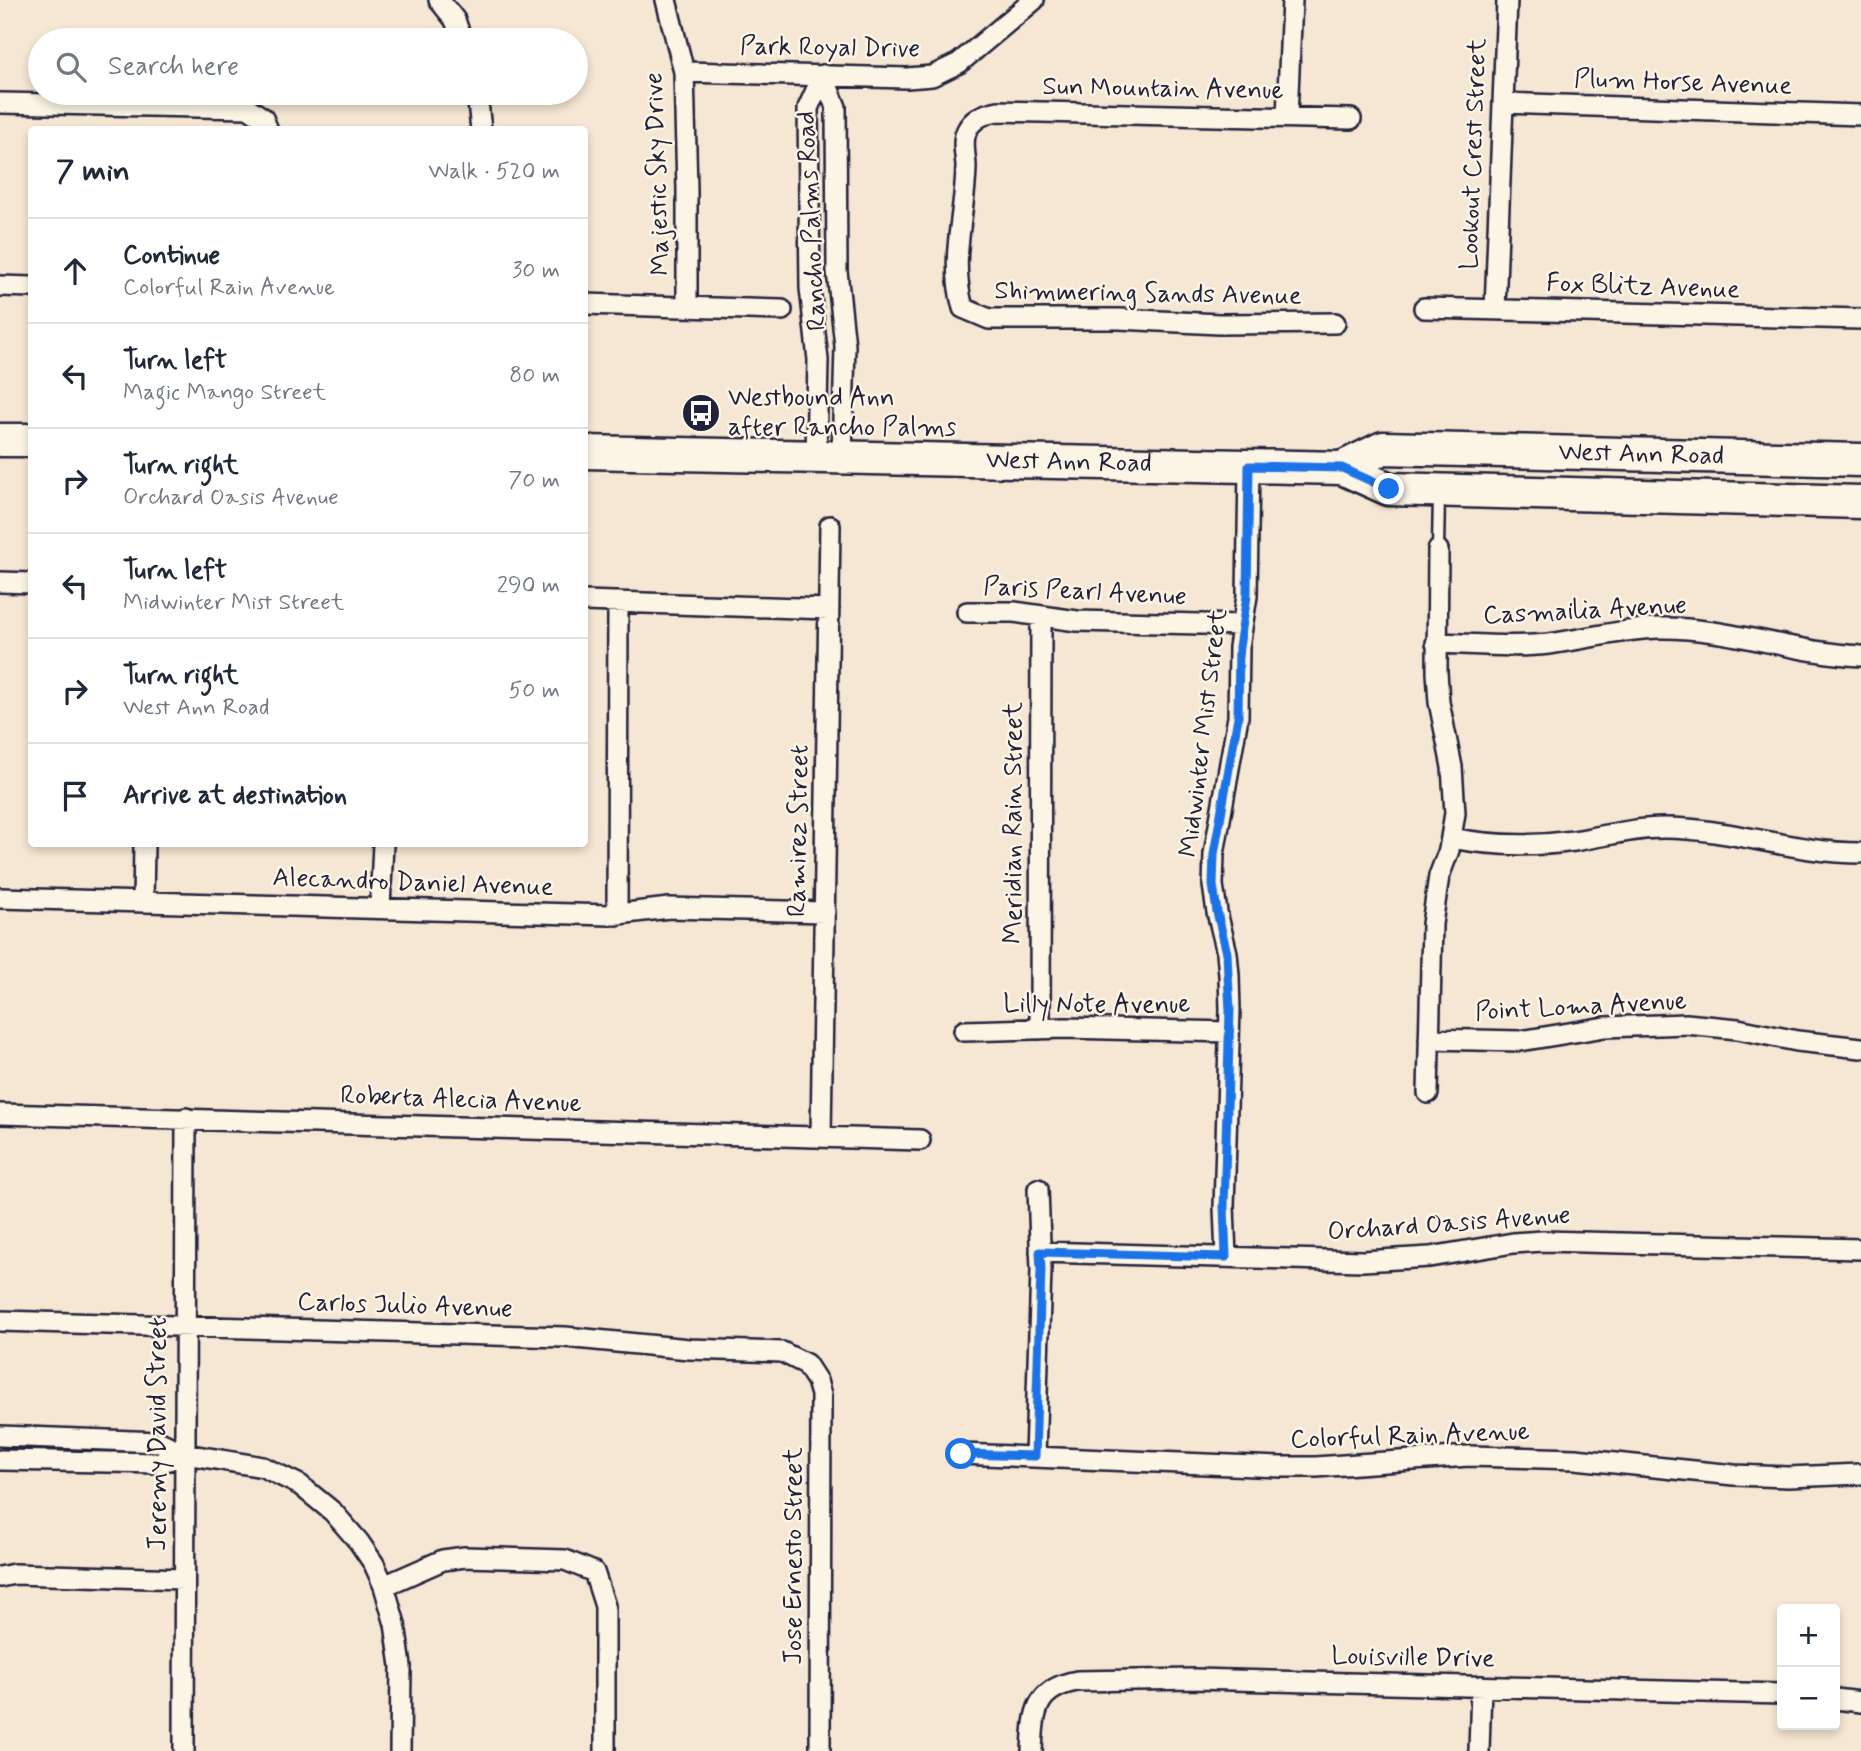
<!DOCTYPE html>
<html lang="en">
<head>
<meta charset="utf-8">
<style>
  :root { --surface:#fff; --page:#f2f2f3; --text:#1f2937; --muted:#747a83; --line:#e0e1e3 }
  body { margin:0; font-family:Mynerve,sans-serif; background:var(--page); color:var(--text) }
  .controls { position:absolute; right:21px; bottom:21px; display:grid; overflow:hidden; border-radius:7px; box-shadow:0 4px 10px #0003 }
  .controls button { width:63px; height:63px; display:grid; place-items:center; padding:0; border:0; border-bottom:2px solid var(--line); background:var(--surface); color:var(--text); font:35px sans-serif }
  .stop { position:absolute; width:21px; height:21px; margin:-16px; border:5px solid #1a73e8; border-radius:50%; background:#fff }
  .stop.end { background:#1a73e8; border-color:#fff; box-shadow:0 2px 7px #0008 }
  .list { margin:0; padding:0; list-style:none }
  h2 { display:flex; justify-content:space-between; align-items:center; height:91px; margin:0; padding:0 28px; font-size:30px }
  h2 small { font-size:23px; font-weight:400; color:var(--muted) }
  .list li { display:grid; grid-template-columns:46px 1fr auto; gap:21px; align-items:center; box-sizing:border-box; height:105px; padding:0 28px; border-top:2px solid var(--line) }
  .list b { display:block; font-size:26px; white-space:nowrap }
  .list p { margin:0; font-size:23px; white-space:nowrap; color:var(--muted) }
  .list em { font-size:23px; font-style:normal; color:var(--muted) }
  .icon { flex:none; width:38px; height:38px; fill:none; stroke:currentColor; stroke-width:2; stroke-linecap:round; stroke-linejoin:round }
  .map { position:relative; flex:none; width:1861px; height:1751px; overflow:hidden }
  .search { position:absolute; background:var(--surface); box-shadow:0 4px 10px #0003; left:28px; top:28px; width:560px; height:77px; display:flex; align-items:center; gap:18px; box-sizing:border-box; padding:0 24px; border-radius:38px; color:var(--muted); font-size:26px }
  .panel { position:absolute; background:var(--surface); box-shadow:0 4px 10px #0003; left:28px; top:126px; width:560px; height:721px; border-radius:7px }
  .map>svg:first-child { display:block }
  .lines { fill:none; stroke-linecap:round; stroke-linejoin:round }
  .service-casing { stroke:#22223b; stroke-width:15 }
  .minor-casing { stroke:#22223b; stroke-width:24 }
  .primary-casing { stroke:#22223b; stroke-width:37 }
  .service { stroke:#fcf5e5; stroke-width:10 }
  .minor { stroke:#fcf5e5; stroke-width:19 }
  .primary { stroke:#fcf5e5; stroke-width:32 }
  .route { stroke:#1a73e8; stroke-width:9 }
  .labels { text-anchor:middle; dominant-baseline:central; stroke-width:5; stroke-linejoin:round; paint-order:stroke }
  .street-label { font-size:26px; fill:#22223b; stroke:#fcf5e5 }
  .poi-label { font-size:26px; fill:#22223b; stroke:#fcf5e5; text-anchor:start }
</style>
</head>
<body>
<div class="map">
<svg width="1861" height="1751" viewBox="0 0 1861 1751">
  <rect width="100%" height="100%" fill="#f6e6d4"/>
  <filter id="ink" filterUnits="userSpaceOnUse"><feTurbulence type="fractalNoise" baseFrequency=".0143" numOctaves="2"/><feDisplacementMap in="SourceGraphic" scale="14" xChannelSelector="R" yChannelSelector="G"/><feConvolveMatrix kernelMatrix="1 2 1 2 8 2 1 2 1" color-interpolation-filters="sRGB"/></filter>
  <g filter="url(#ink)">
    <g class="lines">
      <defs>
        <path id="service" d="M1438,550L1439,494"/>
        <path id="minor" d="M439,0L455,20L462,40
          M666,0L684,72L687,190V307
          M684,72L907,78L932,76L959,63L1034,0
          M823,75L836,107L837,271L845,346L842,457
          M477,93L481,130
          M0,103L248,108L263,118L268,130
          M1503,103L1861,115
          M1287,117L1292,0
          M0,286L32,287
          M584,304L782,310
          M1424,308L1861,319
          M1495,309L1507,0
          M1335,323L1219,324L1119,319H989L963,308C949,258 965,217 966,167C966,155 961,142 967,130C973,118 986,113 998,111L1351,119
          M816,457L818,360L810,288L808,108L823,75
          M0,582L32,583
          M584,601L829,609
          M967,612H1014L1077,621L1242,625
          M1436,643C1474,644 1512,648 1549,644C1586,639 1622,629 1660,628C1728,627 1793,653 1861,656
          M1451,838C1493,846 1532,847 1574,841C1605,836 1633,828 1664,828C1731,828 1793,853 1861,853
          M0,898L610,915L669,908L825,912
          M143,902L144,844
          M380,908L383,844
          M617,915L618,602
          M1040,1029L1041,616
          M964,1031L1066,1028L1229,1032
          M1429,1039L1520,1041L1605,1027L1686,1024L1738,1029L1797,1041L1861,1048
          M1428,1093L1432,924L1439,876L1449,850L1455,813L1452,767L1439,702L1437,672L1438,550
          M0,1114L920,1140
          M821,1137L830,526
          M1040,1252L1363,1261L1430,1257L1513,1243L1543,1241L1861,1249
          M1226,1257L1224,1207L1230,1010L1229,975L1227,953L1217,912L1213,885L1214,854L1238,717L1239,647L1247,596L1249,466
          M0,1321L565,1337L689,1349L782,1352L806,1364L817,1381L821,1395L820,1751
          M0,1436L160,1442L185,1454L263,1467L300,1485L333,1512L359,1542L374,1564L384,1586L395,1624L401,1666L400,1751
          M961,1454L1282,1467H1316L1469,1456L1575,1459L1734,1475L1788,1477L1861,1474
          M1035,1456L1041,1270L1038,1189
          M0,1460L160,1463L185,1454
          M0,1577L14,1574L184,1579
          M384,1586L443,1560L465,1557L565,1560L594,1572L605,1606V1751
          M1835,1699L1861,1702
          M184,1751L186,1118
          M1032,1751C1034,1713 1034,1689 1077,1681L1195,1679L1782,1694
          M1479,1751L1481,1686"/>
        <g id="primary">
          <path d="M0,440H32"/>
          <path id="s1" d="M584,452L1342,468L1389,489L1861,502"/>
          <path id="s2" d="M1342,468L1383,448L1861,460"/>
        </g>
      </defs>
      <!-- service casing -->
      <use href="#service" class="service-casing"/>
      <!-- minor casing -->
      <use href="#minor" class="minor-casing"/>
      <!-- primary casing -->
      <use href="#primary" class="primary-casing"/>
      <!-- service -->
      <use href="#service" class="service"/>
      <!-- minor -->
      <use href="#minor" class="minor"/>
      <!-- primary -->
      <use href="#primary" class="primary"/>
    </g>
  </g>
  <g class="lines" filter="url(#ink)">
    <!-- route -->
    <path class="route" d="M961,1454L1035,1456L1041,1270L1040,1252L1226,1257L1224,1207L1230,1010L1228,975L1227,953L1217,912L1213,885L1214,854L1238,717L1239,647L1247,596L1249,466L1342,468L1389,489"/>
  </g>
  <!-- icons -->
  <defs>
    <symbol id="bus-disc" viewBox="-11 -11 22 22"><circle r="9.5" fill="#22223b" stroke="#fcf5e5"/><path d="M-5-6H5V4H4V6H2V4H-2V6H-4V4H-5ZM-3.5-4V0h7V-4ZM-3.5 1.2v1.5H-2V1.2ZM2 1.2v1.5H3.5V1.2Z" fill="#fff"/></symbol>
  </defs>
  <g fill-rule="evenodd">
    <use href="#bus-disc" x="679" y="391" width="44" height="44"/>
  </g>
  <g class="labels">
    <!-- street labels -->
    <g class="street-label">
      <text transform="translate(830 48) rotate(1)">Park Royal Drive</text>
      <text transform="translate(1683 83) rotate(2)">Plum Horse Avenue</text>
      <text transform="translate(1163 89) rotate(1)">Sun Mountain Avenue</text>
      <text transform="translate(1474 154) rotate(-88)">Lookout Crest Street</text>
      <text transform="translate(658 174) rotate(-92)">Majestic Sky Drive</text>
      <text transform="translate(812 221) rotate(-93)">Rancho Palms Road</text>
      <text transform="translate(1643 287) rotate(2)">Fox Blitz Avenue</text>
      <text transform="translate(1148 294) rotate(1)">Shimmering Sands Avenue</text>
      <text stroke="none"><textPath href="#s2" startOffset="304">West Ann Road</textPath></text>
      <text stroke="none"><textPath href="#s1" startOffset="485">West Ann Road</textPath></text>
      <text transform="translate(1085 592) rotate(3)">Paris Pearl Avenue</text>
      <text transform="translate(1585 611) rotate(-3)">Casmailia Avenue</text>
      <text transform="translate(1204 733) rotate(-83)">Midwinter Mist Street</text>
      <text transform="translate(1014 823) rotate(-90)">Meridian Rain Street</text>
      <text transform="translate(799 831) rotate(-89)">Ramirez Street</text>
      <text transform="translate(413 883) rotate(2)">Alecandro Daniel Avenue</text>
      <text x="1097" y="1005">Lilly Note Avenue</text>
      <text transform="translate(1581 1007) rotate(-3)">Point Loma Avenue</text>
      <text transform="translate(461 1100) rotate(2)">Roberta Alecia Avenue</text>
      <text transform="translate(1449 1224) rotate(-4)">Orchard Oasis Avenue</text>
      <text transform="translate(405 1306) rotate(2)">Carlos Julio Avenue</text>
      <text transform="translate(158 1434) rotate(-90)">Jeremy David Street</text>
      <text transform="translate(1410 1436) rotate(-2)">Colorful Rain Avenue</text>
      <text transform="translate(794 1556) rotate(-90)">Jose Ernesto Street</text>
      <text transform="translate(1413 1658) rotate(1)">Louisville Drive</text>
    </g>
    <!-- poi labels -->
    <g class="poi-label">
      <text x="728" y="398">Westbound Ann<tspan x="728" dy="30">after Rancho Palms</tspan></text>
    </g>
  </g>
</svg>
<div class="controls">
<button>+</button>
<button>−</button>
</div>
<div class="stop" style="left:961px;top:1454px"></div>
<div class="stop end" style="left:1389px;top:489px"></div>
<div class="search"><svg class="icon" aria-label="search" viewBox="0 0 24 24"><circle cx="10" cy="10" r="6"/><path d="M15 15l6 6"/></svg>Search here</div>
<section class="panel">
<h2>7 min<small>Walk · 520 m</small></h2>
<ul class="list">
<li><svg class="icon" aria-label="ahead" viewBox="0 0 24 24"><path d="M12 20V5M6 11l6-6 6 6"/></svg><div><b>Continue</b><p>Colorful Rain Avenue</p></div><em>30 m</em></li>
<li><svg class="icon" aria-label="left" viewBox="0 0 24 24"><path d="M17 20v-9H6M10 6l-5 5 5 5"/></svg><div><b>Turn left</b><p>Magic Mango Street</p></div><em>80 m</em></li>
<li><svg class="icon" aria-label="right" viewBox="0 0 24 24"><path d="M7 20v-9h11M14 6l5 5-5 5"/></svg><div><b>Turn right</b><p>Orchard Oasis Avenue</p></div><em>70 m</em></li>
<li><svg class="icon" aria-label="left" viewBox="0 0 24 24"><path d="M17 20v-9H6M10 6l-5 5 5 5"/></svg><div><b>Turn left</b><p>Midwinter Mist Street</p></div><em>290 m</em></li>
<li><svg class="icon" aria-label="right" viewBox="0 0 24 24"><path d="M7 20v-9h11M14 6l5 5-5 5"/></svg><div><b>Turn right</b><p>West Ann Road</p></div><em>50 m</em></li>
<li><svg class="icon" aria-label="arrive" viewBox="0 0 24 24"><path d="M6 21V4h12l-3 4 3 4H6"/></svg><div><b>Arrive at destination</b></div></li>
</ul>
</section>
</div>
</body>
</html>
